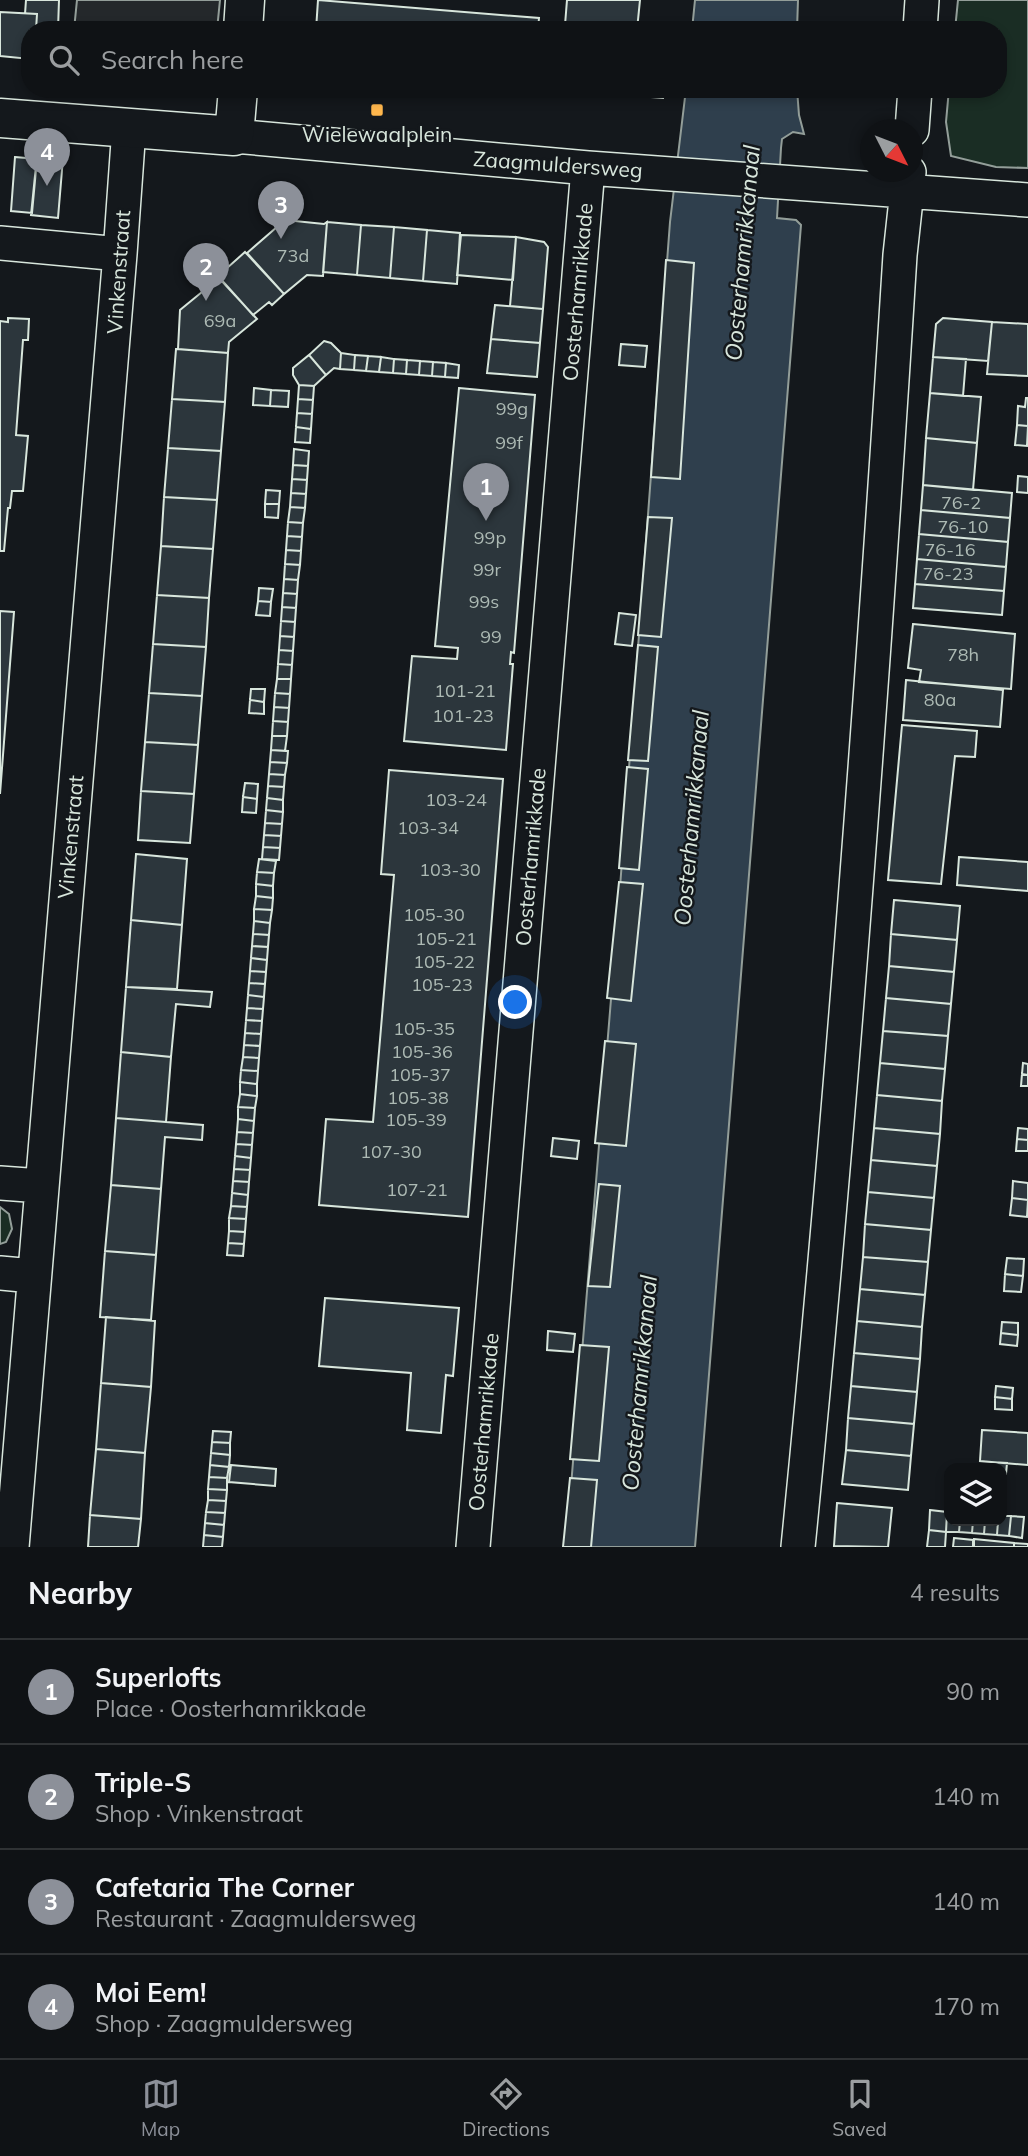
<!DOCTYPE html>
<html lang="en">
<head>
<meta charset="utf-8">
<style>
  :root { --surface:#0f1215; --page:#181b1e; --text:#f1f3f6; --muted:#9b9ea0; --line:#2f3234; --accent:#8c9099 }
  body { margin:0; font-family:Mulish,sans-serif; background:var(--page); color:var(--text) }
  .controls { position:absolute; right:21px; bottom:21px; display:grid; overflow:hidden; border-radius:14px; box-shadow:0 4px 10px #0003 }
  .controls button { width:63px; height:63px; display:grid; place-items:center; padding:0; border:0; border-bottom:2px solid var(--line); background:var(--surface); color:var(--text); font:35px sans-serif }
  .compass { position:absolute; left:860px; top:119px; width:63px; height:63px; border-radius:50%; background:var(--surface); box-shadow:0 4px 10px #0003; rotate:132deg }
  .you { position:absolute; left:516px; top:1003px; width:24px; height:24px; margin:-18px; border:5px solid #fff; border-radius:50%; background:#1a73e8; box-shadow:0 0 0 10px #1a73e833 }
  .badge { display:grid; place-items:center; width:46px; height:46px; border-radius:50%; background:var(--accent); color:#fff; font-size:23px; font-weight:700 }
  .pin { position:absolute; translate:-50% -58px; filter:drop-shadow(0 2px 4px #0008) }
  .pin::after { content:''; position:absolute; top:37px; width:24px; height:21px; background:inherit; clip-path:polygon(0 0,100% 0,50% 100%) }
  .list { margin:0; padding:0; list-style:none }
  h2 { display:flex; justify-content:space-between; align-items:center; height:91px; margin:0; padding:0 28px; font-size:30px }
  h2 small { font-size:23px; font-weight:400; color:var(--muted) }
  .list li { display:grid; grid-template-columns:46px 1fr auto; gap:21px; align-items:center; box-sizing:border-box; height:105px; padding:0 28px; border-top:2px solid var(--line) }
  .list b { display:block; font-size:26px; white-space:nowrap }
  .list p { margin:0; font-size:23px; white-space:nowrap; color:var(--muted) }
  .list em { font-size:23px; font-style:normal; color:var(--muted) }
  .icon { flex:none; width:38px; height:38px; fill:none; stroke:currentColor; stroke-width:2; stroke-linecap:round; stroke-linejoin:round }
  .map { position:relative; flex:none; width:1028px; height:1547px; overflow:hidden }
  .search { position:absolute; background:var(--surface); box-shadow:0 4px 10px #0003; left:21px; right:21px; top:21px; height:77px; display:flex; align-items:center; gap:18px; box-sizing:border-box; padding:0 24px; border-radius:28px; color:var(--muted); font-size:26px }
  .sheet { height:511px; background:var(--surface) }
  nav { display:flex; justify-content:space-around; align-items:center; box-sizing:border-box; height:98px; border-top:2px solid var(--line); background:var(--surface); font-size:19px; color:var(--muted) }
  nav a { display:grid; justify-items:center; gap:4px }
  nav .on { color:var(--accent) }
  .map>svg:first-child { display:block }
  .green { fill:#1a2d24; stroke:#939e99; stroke-width:2 }
  .parking { fill:#24282b; stroke:#939e99; stroke-width:2 }
  .water { fill:#2f3f4d; stroke:#939e99; stroke-width:2 }
  .building { fill:#2c363c; stroke:#d8e6dc; stroke-width:2 }
  .lines { fill:none; stroke-linecap:round; stroke-linejoin:round }
  .minor-casing { stroke:#d8e6dc; stroke-width:36 }
  .tertiary-casing { stroke:#d8e6dc; stroke-width:41 }
  .minor { stroke:#14181c; stroke-width:33 }
  .tertiary { stroke:#14181c; stroke-width:38 }
  .poi-dot { fill:#ffb74d; stroke:#14181c; stroke-width:2.5 }
  .labels { text-anchor:middle; dominant-baseline:central; stroke-width:5; stroke-linejoin:round; paint-order:stroke }
  .number-label { font-size:18px; fill:#adbab4 }
  .poi-label { font-size:21px; fill:#d8e6dc; stroke:#14181c }
  .street-label { font-size:21px; fill:#d8e6dc; stroke:#14181c }
  .water-label { font-size:23px; font-style:italic; fill:#d8e6dc; stroke:#14181c }
</style>
</head>
<body>
<div class="map">
<svg width="1028" height="1547" viewBox="0 0 1028 1547">
  <rect width="100%" height="100%" fill="#14181c"/>
  <!-- green -->
  <path class="green" d="M958,0H1028V168L996,167L951,156L946,122L949,89H998V30H955Z
    M0,1207L9,1214L12,1229L6,1242L0,1244Z"/>
  <!-- parking -->
  <path class="parking" d="M77,0H220L217,30H74Z"/>
  <!-- water -->
  <path class="water" d="M695,0H798L797,30H692Z
    M686,89H797L799,115L804,134L793,132L782,139L781,148L777,218L796,220L801,225L702,1462L695,1547H566L618,914L670,222Z"/>
  <!-- building -->
  <path class="building" d="M26,0H59L58,30H36L37,14H25Z
    M318,0L539,18L538,30H316Z
    M567,0H640L637,30H539L540,22L565,25Z
    M0,12L37,14L36,30H30V59L0,56Z
    M536,89H560L559,94L535,91Z
    M599,89H664L663,98L599,93Z
    M37,156L63,158L58,218L31,215Z
    M15,157L37,159L32,213L11,211Z
    M285,220L324,224L327,222L323,276L307,275L284,294L247,253Z
    M327,222L361,225L357,275L323,272Z
    M361,225L394,227L390,278L357,275Z
    M394,227L427,230L423,281L390,278Z
    M427,230L460,233L457,284L423,281Z
    M461,235L516,237L513,280L457,275Z
    M516,237L544,242L548,247L543,309L510,306Z
    M245,252L284,294L272,305L269,302L253,315L218,276Z
    M666,260L694,263L680,479L651,477Z
    M219,278L257,319L229,342L228,353L178,349L180,310Z
    M495,305L543,309L540,343L491,339Z
    M8,318L29,319L28,340H23L16,435L28,436L23,491H12L10,508H8L4,551H0V321L8,322Z
    M943,318L992,322L988,361L933,357L936,324Z
    M992,322L1028,324V376L987,374Z
    M491,339L540,343L537,377L487,373Z
    M324,341L331,343L341,353L340,369L334,368L326,375L309,355Z
    M621,344L647,346L645,367L619,365Z
    M176,349L228,353L225,402L172,399Z
    M341,353L355,355L354,370L340,369Z
    M309,355L326,375L314,386L299,385L293,375V368Z
    M355,355L368,356L366,371L354,370Z
    M368,356L381,357L379,372L366,371Z
    M381,357L394,359L393,373L379,372Z
    M933,357L966,359L963,396L930,393Z
    M394,359L407,360L406,374L393,373Z
    M407,360L420,361L419,375L406,374Z
    M420,361L433,362L432,376L419,375Z
    M433,362L446,363L445,377L432,376Z
    M446,363L459,365L458,378L445,377Z
    M299,385L314,386L313,400L298,399Z
    M254,388L271,390L270,406L253,405Z
    M459,388L535,395L514,653L511,652L510,664H513L506,750L404,741L412,656L457,659L458,648L435,646Z
    M271,390L289,391L288,407L270,406Z
    M930,393L981,397L977,443L926,438Z
    M1026,398H1028V426L1017,425L1018,406L1025,407Z
    M172,399L225,402L221,451L168,448Z
    M298,399L313,400L312,414L297,413Z
    M297,413L312,414L311,429L296,427Z
    M1017,425L1028,426L1027,446L1015,445Z
    M296,427L311,429L310,443L295,442Z
    M926,438L977,443L973,490L923,485Z
    M168,448L221,451L217,500L164,497Z
    M294,449L309,451L308,466L293,465Z
    M293,465L308,466L307,480L292,479Z
    M1018,476L1028,477V493L1017,492Z
    M292,479L307,480L306,494L291,493Z
    M923,485L1012,493L1010,518L921,510Z
    M266,490L280,491L279,504H265Z
    M291,493L306,494L305,508L290,507Z
    M164,497L217,500L213,549L161,546Z
    M265,504H279L278,518L265,517Z
    M290,507L305,508L303,523L288,522Z
    M921,510L1010,518L1008,542L919,534Z
    M648,517L672,518L661,637L638,635Z
    M288,522L303,523L302,537L287,536Z
    M919,534L1008,542L1006,567L917,559Z
    M287,536L302,537L301,551L286,550Z
    M161,546L213,549L209,598L157,595Z
    M286,550L301,551L300,565L285,564Z
    M917,559L1006,567L1004,591L915,584Z
    M285,564L300,565L298,580L284,579Z
    M284,579L298,580L297,594L283,593Z
    M915,584L1004,591L1002,615L913,608Z
    M259,588L273,589L271,602L258,601Z
    M283,593L297,594L296,608L282,607Z
    M157,595L209,598L206,647L153,644Z
    M258,601L271,602L270,616L256,615Z
    M282,607L296,608L295,622L281,621Z
    M0,611L14,612L0,794Z
    M619,613L636,615L632,646L615,644Z
    M281,621L295,622L294,637L280,636Z
    M913,624L1015,634L1011,689L919,682L921,670L908,668Z
    M280,636L294,637L293,651L279,650Z
    M153,644L206,647L202,696L149,693Z
    M638,645L658,647L648,761L628,760Z
    M279,650L293,651L292,665L278,664Z
    M278,664L292,665L291,679H277Z
    M277,679H291L290,694L275,693Z
    M906,680L1003,690L1000,727L903,720Z
    M251,689H265L264,702L250,700Z
    M149,693L202,696L198,745L145,742Z
    M275,693L290,694L289,708L274,707Z
    M250,700L264,702V714L249,713Z
    M274,707L289,708L288,722L273,721Z
    M273,721L288,722L287,736H272Z
    M902,725L977,731L975,757L955,756L941,884L888,880Z
    M272,736H287L285,751L271,750Z
    M145,742L198,745L194,794L141,791Z
    M271,750L288,751L287,763L270,762Z
    M270,762L287,763L285,775L269,774Z
    M627,767L648,769L639,870L619,868Z
    M389,770L503,779L468,1217L319,1205L326,1119L373,1122L394,875L381,874Z
    M269,774L285,775L284,787L268,786Z
    M245,783L258,784L257,799L243,797Z
    M268,786L284,787L283,800L267,798Z
    M141,791L194,794L190,843L138,840Z
    M243,797L257,799L256,813L242,812Z
    M267,798L283,800V812L266,810Z
    M266,810L283,812L282,824L265,823Z
    M265,823L282,824L281,836L264,835Z
    M264,835L281,836L280,848L263,847Z
    M263,847L280,848L279,860L262,859Z
    M136,854L187,859L182,925L131,920Z
    M959,857L1028,862V891L957,885Z
    M259,859L276,861L274,873L257,872Z
    M257,872L274,873L273,886L256,884Z
    M619,882L643,884L631,1001L607,998Z
    M256,884L273,886V898L256,896Z
    M256,896L273,898L272,910L254,909Z
    M894,900L960,906L957,940L891,934Z
    M254,909L272,910L270,923L254,921Z
    M131,920L182,925L177,989L126,987Z
    M254,921L270,923L269,935L253,934Z
    M253,934L269,935L268,947L252,946Z
    M891,934L957,940L954,972L889,966Z
    M252,946L268,947L267,960L251,958Z
    M251,958L267,960L266,972L250,971Z
    M889,966L954,972L951,1004L886,998Z
    M250,971L266,972L265,984L249,983Z
    M249,983L265,984L264,997L248,995Z
    M126,987L212,992L210,1007L176,1004L171,1057L121,1052Z
    M248,995L264,997L263,1009L247,1008Z
    M886,998L951,1004L948,1036L883,1031Z
    M247,1008L263,1009L262,1021L246,1020Z
    M246,1020L262,1021L261,1034L245,1033Z
    M883,1031L948,1036L945,1069L880,1063Z
    M245,1033L261,1034L260,1046L244,1045Z
    M605,1041L636,1044L626,1146L595,1143Z
    M244,1045L260,1046L259,1058L243,1057Z
    M121,1052L171,1057L166,1122L116,1118Z
    M243,1057L259,1058L258,1071L241,1070Z
    M880,1063L945,1069L942,1101L877,1095Z
    M1023,1063L1028,1064V1075L1022,1074Z
    M241,1070L258,1071L257,1084L240,1082Z
    M1022,1074L1028,1075V1086H1021Z
    M240,1082L257,1084V1096L240,1094Z
    M240,1094L257,1096L255,1108L238,1107Z
    M877,1095L942,1101L940,1134L874,1128Z
    M238,1107L255,1108L254,1121L238,1119Z
    M116,1118L203,1125L202,1140L165,1137L161,1189L111,1185Z
    M238,1119L254,1121L253,1133L237,1132Z
    M874,1128L940,1134L937,1166L871,1160Z
    M1018,1128L1028,1129V1140L1017,1139Z
    M237,1132L253,1133L252,1145L236,1144Z
    M553,1138L579,1141L577,1159L551,1156Z
    M1017,1139L1028,1140V1151H1016Z
    M236,1144L252,1145L251,1158L235,1156Z
    M235,1156L251,1158L250,1170L234,1169Z
    M871,1160L937,1166L934,1198L868,1192Z
    M234,1169L250,1170L249,1182L233,1181Z
    M233,1181L249,1182L248,1195L232,1193Z
    M1013,1181L1028,1183V1200L1012,1198Z
    M599,1184L620,1186L610,1287L588,1286Z
    M111,1185L161,1189L156,1255L105,1251Z
    M868,1192L934,1198L931,1230L865,1224Z
    M232,1193L248,1195L247,1207L231,1206Z
    M1012,1198L1028,1200L1027,1217L1010,1215Z
    M231,1206L247,1207L246,1219L229,1218Z
    M229,1218L246,1219L245,1232L229,1231Z
    M865,1224L931,1230L928,1262L863,1257Z
    M229,1231L245,1232L244,1244L228,1243Z
    M228,1243L244,1244L243,1256L227,1255Z
    M105,1251L156,1255L151,1320L100,1317Z
    M863,1257L928,1262L925,1295L860,1289Z
    M1007,1258L1024,1259L1023,1276L1005,1274Z
    M1005,1274L1023,1276L1021,1292L1004,1291Z
    M860,1289L925,1295L922,1327L857,1321Z
    M325,1298L459,1308L453,1376L446,1375L441,1433L407,1430L411,1373L319,1366Z
    M106,1317L155,1321L151,1387L101,1383Z
    M857,1321L922,1327L920,1359L854,1353Z
    M1002,1322L1018,1323V1335L1001,1333Z
    M548,1331L575,1334L573,1352L547,1350Z
    M1001,1333L1018,1335L1017,1346L1000,1344Z
    M580,1345L609,1347L599,1461L570,1459Z
    M854,1353L920,1359L917,1392L851,1386Z
    M101,1383L151,1387L145,1453L96,1449Z
    M851,1386L917,1392L914,1424L848,1418Z
    M996,1386L1013,1388L1012,1399L995,1397Z
    M995,1397L1012,1399V1410L995,1409Z
    M848,1418L914,1424L911,1456L846,1450Z
    M982,1430L1028,1433V1465L980,1461Z
    M213,1431L231,1432L230,1443L212,1442Z
    M212,1442L230,1443V1455L211,1453Z
    M96,1449L145,1453L141,1519L90,1515Z
    M846,1450L911,1456L908,1490L842,1484Z
    M211,1453L230,1455L229,1467L210,1465Z
    M990,1462L1007,1463L1006,1474H1002V1468H990Z
    M210,1465L229,1467L227,1478L209,1477Z
    M231,1465L276,1469L275,1486L229,1482Z
    M209,1477L227,1478V1490L208,1489Z
    M570,1478L597,1480L591,1547H563Z
    M208,1489L227,1490L226,1501L208,1500Z
    M208,1500L226,1501L225,1513L206,1512Z
    M837,1503L892,1508L888,1547L834,1546Z
    M930,1510L947,1512L946,1532L929,1530Z
    M206,1512L225,1513L224,1525L205,1523Z
    M947,1512H949V1521H960L959,1532H946Z
    M90,1515L141,1519L138,1547H88Z
    M1002,1516H1011L1009,1536L997,1535L998,1521H1002Z
    M1011,1516L1024,1517L1022,1538L1009,1536Z
    M960,1521H973L972,1533L959,1532Z
    M973,1521H985L984,1534L972,1533Z
    M985,1521H998L997,1535L984,1534Z
    M205,1523L224,1525L223,1537L204,1535Z
    M929,1530L946,1532L945,1547H927Z
    M204,1535L223,1537L222,1547H203Z
    M954,1538L973,1540V1547H953Z
    M974,1539L1014,1543V1547H974Z
    M1014,1543L1028,1544V1547H1014Z"/>
  <g class="lines">
    <defs>
      <path id="minor" d="M920,30L922,0
        M912,130L915,89
        M234,136L588,168L1028,200
        M0,243L120,254
        M0,1183L41,1186
        M0,1273L33,1276
        M12,1547L120,254L129,128
        M473,1547L588,168
        M798,1547C841,1117 873,686 900,255L909,172"/>
      <path id="tertiary" d="M243,30L245,0
        M0,118L234,136L238,89"/>
    </defs>
    <!-- minor casing -->
    <use href="#minor" class="minor-casing"/>
    <!-- tertiary casing -->
    <use href="#tertiary" class="tertiary-casing"/>
    <!-- minor -->
    <use href="#minor" class="minor"/>
    <!-- tertiary -->
    <use href="#tertiary" class="tertiary"/>
  </g>
  <!-- markers -->
  <rect class="poi-dot" x="370" y="103" width="14" height="14" rx="3.5"/>
  <g class="labels">
    <!-- number labels -->
    <g class="number-label">
      <text x="293" y="255">73d</text>
      <text x="220" y="320">69a</text>
      <text x="512" y="408">99g</text>
      <text x="509" y="442">99f</text>
      <text x="961" y="502">76-2</text>
      <text x="963" y="526">76-10</text>
      <text x="490" y="537">99p</text>
      <text x="950" y="549">76-16</text>
      <text x="487" y="569">99r</text>
      <text x="948" y="573">76-23</text>
      <text x="484" y="601">99s</text>
      <text x="491" y="636">99</text>
      <text x="963" y="654">78h</text>
      <text x="465" y="690">101-21</text>
      <text x="940" y="699">80a</text>
      <text x="463" y="715">101-23</text>
      <text x="456" y="799">103-24</text>
      <text x="428" y="827">103-34</text>
      <text x="450" y="869">103-30</text>
      <text x="434" y="914">105-30</text>
      <text x="446" y="938">105-21</text>
      <text x="444" y="961">105-22</text>
      <text x="442" y="984">105-23</text>
      <text x="424" y="1028">105-35</text>
      <text x="422" y="1051">105-36</text>
      <text x="420" y="1074">105-37</text>
      <text x="418" y="1097">105-38</text>
      <text x="416" y="1119">105-39</text>
      <text x="391" y="1151">107-30</text>
      <text x="417" y="1189">107-21</text>
    </g>
    <!-- poi labels -->
    <g class="poi-label">
      <text x="377" y="134">Wielewaalplein</text>
    </g>
    <!-- street labels -->
    <g class="street-label">
      <text transform="translate(558 164) rotate(4)">Zaagmuldersweg</text>
      <text transform="translate(118 272) rotate(-86)">Vinkenstraat</text>
      <text transform="translate(577 292) rotate(-85)">Oosterhamrikkade</text>
      <text transform="translate(70 837) rotate(-85)">Vinkenstraat</text>
      <text transform="translate(530 857) rotate(-85)">Oosterhamrikkade</text>
      <text transform="translate(483 1422) rotate(-85)">Oosterhamrikkade</text>
    </g>
    <!-- water labels -->
    <g class="water-label">
      <text transform="translate(742 253) rotate(-85)">Oosterhamrikkanaal</text>
      <text transform="translate(691 818) rotate(-85)">Oosterhamrikkanaal</text>
      <text transform="translate(639 1383) rotate(-85)">Oosterhamrikkanaal</text>
    </g>
  </g>
</svg>
<div class="controls">
<button><svg class="icon" aria-label="layers" viewBox="0 0 24 24"><path d="M12 4l9 5-9 5-9-5zM3 14l9 5 9-5"/></svg></button>
</div>
<svg class="compass" viewBox="-18 -18 36 36"><path d="M0-13l5 13h-10z" fill="#e53935"/><path d="M0 13l5-13h-10z" fill="#9b9ea0"/></svg>
<div class="you"></div>
<div class="pin badge" style="left:486px;top:521px">1</div>
<div class="pin badge" style="left:206px;top:301px">2</div>
<div class="pin badge" style="left:281px;top:239px">3</div>
<div class="pin badge" style="left:47px;top:186px">4</div>
<div class="search"><svg class="icon" aria-label="search" viewBox="0 0 24 24"><circle cx="10" cy="10" r="6"/><path d="M15 15l6 6"/></svg>Search here</div>
</div>
<section class="sheet">
<h2>Nearby<small>4 results</small></h2>
<ul class="list">
<li><span class="badge">1</span><div><b>Superlofts</b><p>Place · Oosterhamrikkade</p></div><em>90 m</em></li>
<li><span class="badge">2</span><div><b>Triple-S</b><p>Shop · Vinkenstraat</p></div><em>140 m</em></li>
<li><span class="badge">3</span><div><b>Cafetaria The Corner</b><p>Restaurant · Zaagmuldersweg</p></div><em>140 m</em></li>
<li><span class="badge">4</span><div><b>Moi Eem!</b><p>Shop · Zaagmuldersweg</p></div><em>170 m</em></li>
</ul>
</section>
<nav>
<a class="on"><svg class="icon" aria-label="map" viewBox="0 0 24 24"><path d="M3 6l6-2 6 2 6-2v14l-6 2-6-2-6 2zM9 4v14M15 6v14"/></svg>Map</a>
<a><svg class="icon" aria-label="directions" viewBox="0 0 24 24"><path d="M12 3l9 9-9 9-9-9zM9 14v-3h6M13 9l2 2-2 2"/></svg>Directions</a>
<a><svg class="icon" aria-label="saved" viewBox="0 0 24 24"><path d="M7 4h10v16l-5-4-5 4z"/></svg>Saved</a>
</nav>
</body>
</html>
